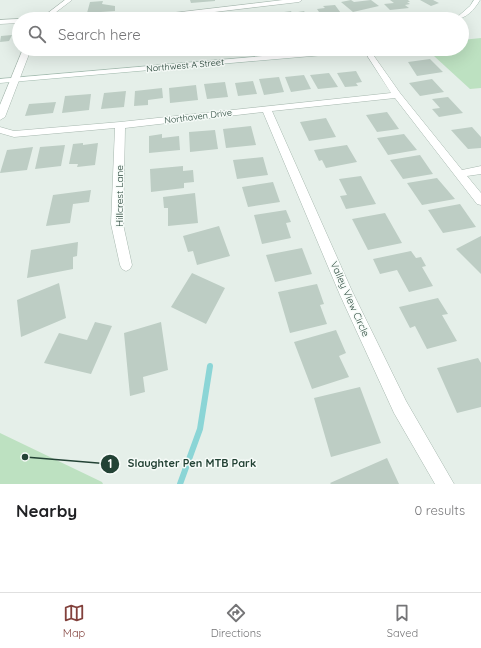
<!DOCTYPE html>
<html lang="en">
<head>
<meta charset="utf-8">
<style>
  :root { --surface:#fff; --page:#f2f2f2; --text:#202124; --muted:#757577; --line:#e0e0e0; --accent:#82413c }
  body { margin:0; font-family:Quicksand,sans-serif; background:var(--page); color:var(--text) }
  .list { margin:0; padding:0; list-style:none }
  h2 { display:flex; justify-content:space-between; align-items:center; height:52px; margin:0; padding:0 16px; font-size:17px }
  h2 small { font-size:13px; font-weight:400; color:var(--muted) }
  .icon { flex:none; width:22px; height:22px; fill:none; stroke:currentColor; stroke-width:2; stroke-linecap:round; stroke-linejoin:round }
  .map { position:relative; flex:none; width:481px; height:484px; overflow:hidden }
  .search { position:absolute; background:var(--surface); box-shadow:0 4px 16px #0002; left:12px; right:12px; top:12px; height:44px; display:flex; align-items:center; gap:10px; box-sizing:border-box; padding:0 14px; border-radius:22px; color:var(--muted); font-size:15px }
  .sheet { height:108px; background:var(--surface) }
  nav { display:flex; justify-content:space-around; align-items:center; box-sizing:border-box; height:56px; border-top:1px solid var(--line); background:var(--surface); font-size:11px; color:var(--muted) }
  nav a { display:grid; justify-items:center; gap:2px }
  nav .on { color:var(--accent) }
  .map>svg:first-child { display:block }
  .green { fill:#bde1c1 }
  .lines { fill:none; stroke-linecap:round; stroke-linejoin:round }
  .stream { stroke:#8bd5d6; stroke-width:6 }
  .building { fill:#bdcdc4 }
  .street-casing { stroke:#a7b8af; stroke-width:1 }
  .secondary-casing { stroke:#a3bbaf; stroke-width:1 }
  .street { fill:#fff; fill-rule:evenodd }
  .secondary { fill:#fff; fill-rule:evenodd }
  .labels { text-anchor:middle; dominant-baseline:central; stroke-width:3; stroke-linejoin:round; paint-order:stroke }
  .far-street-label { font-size:9px; fill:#234235; stroke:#f6fbf8 }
  .street-label { font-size:10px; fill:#234235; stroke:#f6fbf8 }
  .leader { fill:none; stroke:#234235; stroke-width:1.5 }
  .callout-dot { fill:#234235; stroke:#f6fbf8; stroke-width:1.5 }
  .mark-label { font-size:12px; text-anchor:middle; font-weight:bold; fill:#fff }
  .callout-label { font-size:11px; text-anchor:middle; font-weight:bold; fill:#234235; stroke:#f6fbf8; stroke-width:3; stroke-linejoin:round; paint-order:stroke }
</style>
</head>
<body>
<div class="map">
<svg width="481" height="484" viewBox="0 0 481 484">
  <rect width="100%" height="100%" fill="#e5efe9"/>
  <!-- green -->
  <path class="green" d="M481,38V88L470,89L434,56L419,54L434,49H462V40Z
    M0,433L102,482L103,484H0Z"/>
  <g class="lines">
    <!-- stream -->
    <path class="stream" d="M180,484L200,429L210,366"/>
  </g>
  <!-- building -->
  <path class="building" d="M190,0H215V1L191,3Z
    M351,0L354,2L371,0L379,6L353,12L341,2Z
    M390,0H408L410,2H407L410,4L405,5L409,8L390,10L384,4L394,3Z
    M420,0H433L439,3L431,6Z
    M103,1L102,4L115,6V11L87,13L90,2Z
    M335,5L343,16L319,19L314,12H319L317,9L325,8L323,6Z
    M291,11L292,13L304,11L310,19H281L277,13Z
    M12,35L9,41L0,42L1,36Z
    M430,59L443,72L417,76L408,62Z
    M356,71L362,82L356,83L358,86L345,87L337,73Z
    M329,73L338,87L318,89L310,75Z
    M304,75L311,89L291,92L285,77Z
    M279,77L284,92L264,95L259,79Z
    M432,79L444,92L420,96L409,83Z
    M253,81L257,94L238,96L235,83Z
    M225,82L228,97L207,99L204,84Z
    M196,85L198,100L170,103L169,88Z
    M162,88L163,98L148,100V105L134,106L135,91Z
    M126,91L124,107L101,109L104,93Z
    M91,94L89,110L62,113L65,96Z
    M448,97L463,113L439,117L432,109L440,108L432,99Z
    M56,102L53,113L25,116L29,104Z
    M387,112L399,129L377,132L366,115Z
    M326,118L336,137L309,141L300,122Z
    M251,126L256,145L226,148L223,129Z
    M472,127L481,137V148L468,149L451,130Z
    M215,130L218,149L190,152L189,132Z
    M162,134V138L179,136L180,150L149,153V136Z
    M404,134L417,150L388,155L377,138Z
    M83,143V145L98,143L95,165L77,167L78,164H69L73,144Z
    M65,145L61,166L35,169L40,147Z
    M347,145L357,162L326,168L322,160L319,161L314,150Z
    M33,147L27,170L0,173L7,150Z
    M420,155L433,174L403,179L390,160Z
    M263,157L268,175L237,179L233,160Z
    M183,166V171L193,170L194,182L184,183V188L151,192L150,169Z
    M361,176L376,204L346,209L340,196L347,195L339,179Z
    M437,178L455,199L422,205L407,183Z
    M273,182L280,202L248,207L242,187Z
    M91,190L89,202L73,204L70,223L46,226L53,195Z
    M195,193L198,223L168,226V208H164L163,197Z
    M460,204L476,227L443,233L428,210Z
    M286,210L291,222L286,223L291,238L262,244L254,215Z
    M385,213L402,243L368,250L352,219Z
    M219,226L230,256L197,265L193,251L188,252L183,236Z
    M481,236V274L456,249Z
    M78,242L77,256L73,257V269L27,278L31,250Z
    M302,248L312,274L275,282L266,255Z
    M411,251L416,258L421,257L426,266L422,267L433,286L409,292L397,270L380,274L373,259Z
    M192,273L225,288L206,324L171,307Z
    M59,283L66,318L21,337L17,300Z
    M317,284L324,304L320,305L327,324L290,333L278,292Z
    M438,298L448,314L442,315L457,341L427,349L415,326L410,328L399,307Z
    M95,322L112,326L91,374L44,363L59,333L87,340Z
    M161,322L168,370L143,377L145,392L130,396L124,333Z
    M336,330L346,353L339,356L349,377L312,389L294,342Z
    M478,358L481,363V407L457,413L437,368Z
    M360,387L381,443L331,457L314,398Z
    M387,458L399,484H331L330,483Z"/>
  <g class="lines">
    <defs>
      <path id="street" d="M65,0H72L47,19H40Z
        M283,0H302L299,2L156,19H136L139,17Z
        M19,19V23L0,24V20Z
        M23,49H31L5,117L0,120V105Z
        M363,49H369L400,93L462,170L481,166V174L467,176L481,193V205L477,204L395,98L272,111L352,291L406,401L454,484H435L394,413L340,295L263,112L125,128L123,224L132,265L130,269L126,271L122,269L120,265L111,224L115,128L14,137L0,133V127L14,131L120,122L391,93Z"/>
      <path id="secondary" d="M474,0H480C474,10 466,19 455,19L470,6Z
        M344,49H374L370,51L0,83V79Z"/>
    </defs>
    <!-- street casing -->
    <use href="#street" class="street-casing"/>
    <!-- secondary casing -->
    <use href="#secondary" class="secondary-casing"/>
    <!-- street -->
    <use href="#street" class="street"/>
    <!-- secondary -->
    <use href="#secondary" class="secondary"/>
  </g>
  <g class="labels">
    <!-- far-street labels -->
    <g class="far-street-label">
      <text transform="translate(185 65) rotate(-5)">Northwest A Street</text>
      <text transform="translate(198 116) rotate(-7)">Northaven Drive</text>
    </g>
    <!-- street labels -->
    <g class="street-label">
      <text transform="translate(119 196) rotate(-90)">Hillcrest Lane</text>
      <text transform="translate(350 299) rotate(66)">Valley View Circle</text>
    </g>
  </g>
  <!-- callouts -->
  <path class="leader" d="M25 457L110 464"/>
  <g class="callout-dot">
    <circle cx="25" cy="457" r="4"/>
    <circle cx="110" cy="464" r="10"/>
  </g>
  <g class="mark-label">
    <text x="110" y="468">1</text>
  </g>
  <g class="callout-label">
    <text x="192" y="467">Slaughter Pen MTB Park</text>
  </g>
</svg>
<div class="search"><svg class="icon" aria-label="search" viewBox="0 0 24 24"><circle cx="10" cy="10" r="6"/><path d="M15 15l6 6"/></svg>Search here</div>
</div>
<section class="sheet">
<h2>Nearby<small>0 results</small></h2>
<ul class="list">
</ul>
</section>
<nav>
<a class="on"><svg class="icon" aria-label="map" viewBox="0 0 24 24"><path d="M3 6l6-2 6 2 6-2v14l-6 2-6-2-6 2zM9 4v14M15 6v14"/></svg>Map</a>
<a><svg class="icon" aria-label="directions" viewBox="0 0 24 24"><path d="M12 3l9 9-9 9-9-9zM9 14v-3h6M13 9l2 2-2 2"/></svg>Directions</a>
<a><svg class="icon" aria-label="saved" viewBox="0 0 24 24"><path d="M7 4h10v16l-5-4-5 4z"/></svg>Saved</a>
</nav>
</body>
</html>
